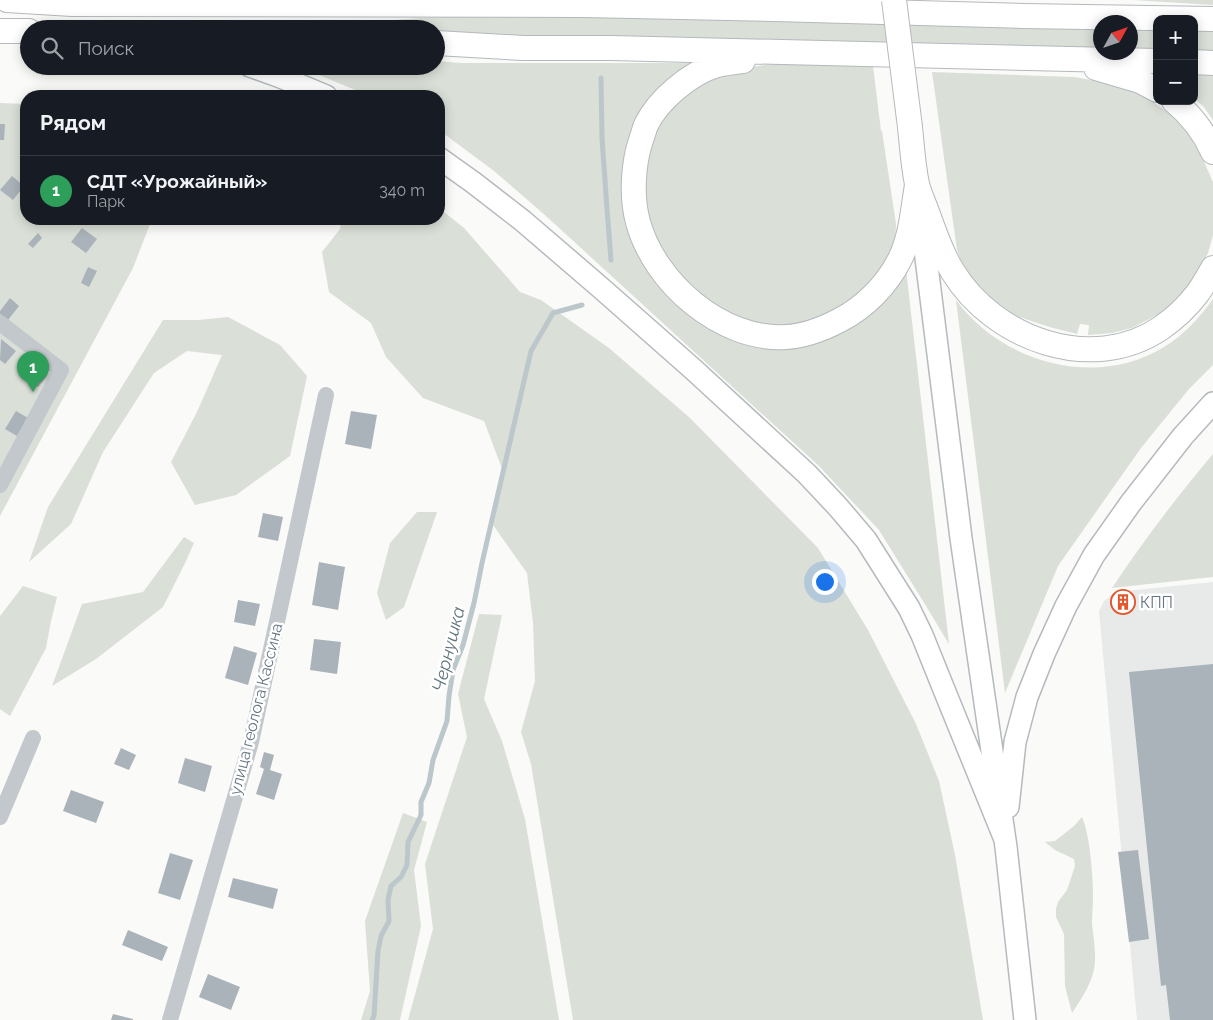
<!DOCTYPE html>
<html lang="ru">
<head>
<meta charset="utf-8">
<style>
  :root { --surface:#171b24; --page:#20242c; --text:#f1f3f6; --muted:#9ea1a6; --line:#363941; --accent:#ea580c }
  body { margin:0; font-family:Raleway,sans-serif; background:var(--page); color:var(--text) }
  .controls { position:absolute; right:15px; top:15px; display:grid; overflow:hidden; border-radius:10px; box-shadow:0 2px 12px #0003 }
  .controls button { width:45px; height:45px; display:grid; place-items:center; padding:0; border:0; border-bottom:1px solid var(--line); background:var(--surface); color:var(--text); font:25px sans-serif }
  .compass { position:absolute; left:1093px; top:15px; width:45px; height:45px; border-radius:50%; background:var(--surface); box-shadow:0 2px 12px #0003; rotate:50deg }
  .you { position:absolute; left:824px; top:581px; width:18px; height:18px; margin:-12px; border:4px solid #fff; border-radius:50%; background:#1a73e8; box-shadow:0 0 0 8px #1a73e833 }
  .badge { display:grid; place-items:center; width:32px; height:32px; border-radius:50%; background:var(--accent); color:#fff; font-size:16px; font-weight:700 }
  .pin { position:absolute; translate:-50% -41px; filter:drop-shadow(0 1px 2px #0008) }
  .pin::after { content:''; position:absolute; top:26px; width:18px; height:15px; background:inherit; clip-path:polygon(0 0,100% 0,50% 100%) }
  .list { margin:0; padding:0; list-style:none }
  h2 { display:flex; justify-content:space-between; align-items:center; height:65px; margin:0; padding:0 20px; font-size:21px }
  h2 small { font-size:16px; font-weight:400; color:var(--muted) }
  .list li { display:grid; grid-template-columns:32px 1fr auto; gap:15px; align-items:center; box-sizing:border-box; height:70px; padding:0 20px; border-top:1px solid var(--line) }
  .list b { display:block; font-size:19px; white-space:nowrap }
  .list p { margin:0; font-size:16px; white-space:nowrap; color:var(--muted) }
  .list em { font-size:16px; font-style:normal; color:var(--muted) }
  .icon { flex:none; width:28px; height:28px; fill:none; stroke:currentColor; stroke-width:2; stroke-linecap:round; stroke-linejoin:round }
  .map { position:relative; flex:none; width:1213px; height:1020px; overflow:hidden }
  .search { position:absolute; background:var(--surface); box-shadow:0 2px 12px #0003; left:20px; top:20px; width:425px; height:55px; display:flex; align-items:center; gap:12px; box-sizing:border-box; padding:0 18px; border-radius:28px; color:var(--muted); font-size:19px }
  .panel { position:absolute; background:var(--surface); box-shadow:0 2px 12px #0003; left:20px; top:90px; width:425px; height:135px; border-radius:20px }
  .map>svg:first-child { display:block }
  .built { fill:#e8e9e9 }
  .green { fill:#dadfd7 }
  .lines { fill:none; stroke-linecap:round; stroke-linejoin:round }
  .stream { stroke:#bbc7cb; stroke-width:5 }
  .building { fill:#aab3b9 }
  .major-casing { stroke:#b5babe; stroke-width:24 }
  .highway-casing { stroke:#b4b9bd; stroke-width:26 }
  .minor { stroke:#c3c8cc; stroke-width:16 }
  .major { stroke:#fff; stroke-width:21 }
  .highway { stroke:#fff; stroke-width:24 }
  .highway-bridge-casing { stroke:#b4b9bd; stroke-width:26; stroke-linecap:butt }
  .highway-bridge { stroke:#fff; stroke-width:24 }
  .labels { text-anchor:middle; dominant-baseline:central; stroke-width:5; stroke-linejoin:round; paint-order:stroke }
  .poi-label { font-size:16px; fill:#657683; stroke:#fff; text-anchor:start }
  .street-label { font-size:16px; fill:#657683; stroke:#fff }
  .water-label { font-size:18px; font-style:italic; fill:#60757c; stroke:#fff }
</style>
</head>
<body>
<div class="map">
<svg width="1213" height="1020" viewBox="0 0 1213 1020">
  <rect width="100%" height="100%" fill="#fafaf8"/>
  <!-- built -->
  <path class="built" d="M1213,582V1020H1137L1099,611L1104,601L1113,594L1125,591Z"/>
  <!-- green -->
  <path class="green" d="M1133,0H1213V5Z
    M592,13L1100,27V50L646,40L473,34L436,30V29H425L364,22L466,15Z
    M1130,27L1157,28V51L1131,50Z
    M1194,28L1213,29V52L1194,51Z
    M436,61L461,63H700L630,146L666,293L803,343L906,269L949,644L926,606L879,530L819,466L546,216L494,171L447,136L439,132V96H370L297,66H436Z
    M771,64L873,66L881,131H882L896,224L895,244L877,280L844,307L810,323L782,327L755,324L712,306L668,263L648,223L643,203L647,151L660,121L688,92L721,74L744,68Z
    M932,72L1074,77L1103,82L1131,89L1151,100L1171,115L1187,132L1201,155L1213,182V235L1208,253L1198,273L1186,289L1172,303L1157,315L1132,328L1112,333L1088,335L1089,325L1080,324L1077,334L1053,328L1031,321L1012,314L997,305L986,296L964,268L957,250Z
    M1194,74H1213V120L1203,106L1194,99Z
    M0,103L26,104V219H152L133,268L0,516Z
    M439,208L464,228L520,292L541,300L609,348L690,418L818,548L868,630L916,724L939,781L955,855L983,1020H573L531,764L521,732L535,681L533,623L527,573L493,525L504,474L484,421L423,398L386,357L371,323L329,292L322,252L340,229L341,219H439Z
    M1213,299V365L1189,389L1141,448L1058,566L1005,693L956,300C1002,363 1096,389 1164,347C1184,335 1200,317 1213,299Z
    M228,317L280,345L307,376L290,456L236,495L195,505L171,462L197,412L222,355L187,351L154,373L103,452L71,524L29,562L48,507L163,320H198Z
    M1213,454V577L1112,588C1143,541 1177,497 1213,454Z
    M417,512H437L404,607L386,620L377,593L390,543Z
    M184,537L194,543L186,561L163,607L96,659L52,686L82,604L143,592Z
    M23,586L57,597L51,621L46,648L10,716L0,709V616Z
    M479,614L502,615L484,699L502,741L525,819L559,1020H408L433,929L425,864L467,737L458,694Z
    M403,813L427,822L414,870L421,926L400,1020H361L370,991L365,921Z
    M1082,817C1090,835 1093,876 1093,896C1093,905 1092,914 1092,923C1093,937 1097,955 1094,969C1091,985 1081,999 1072,1013L1065,986L1064,934L1056,917V909L1058,902L1067,890L1075,866L1074,859L1055,850L1045,842L1055,841L1074,826Z"/>
  <g class="lines">
    <!-- stream -->
    <path class="stream" d="M601,78L602,138L607,209L611,260
      M372,1020L374,1016L378,951L381,936L389,921L388,900L391,886L401,877L407,865L408,842L421,815V802L429,783L433,760L447,721L449,696L453,670L463,645L474,603L482,563L531,351L553,313L582,305"/>
  </g>
  <!-- building -->
  <path class="building" d="M0,124H5L4,140H0Z
    M12,176L24,186L13,200L0,190Z
    M42,219H55L50,225Z
    M82,228L97,239L86,253L71,242Z
    M38,233L42,238L33,248L28,244Z
    M88,267L97,271L89,287L81,283Z
    M10,298L19,306L8,320L0,314V311Z
    M1,339L16,351L5,364L0,360Z
    M36,366L47,375L38,387L27,378Z
    M16,411L28,418L17,436L5,429Z
    M351,411L377,415L371,449L345,444Z
    M263,513L283,517L278,541L258,537Z
    M319,562L345,567L338,610L312,605Z
    M1128,596L1129,606L1119,607L1117,598Z
    M238,600L260,604L255,626L234,622Z
    M314,639L341,642L337,674L310,670Z
    M234,646L257,653L248,685L225,678Z
    M1213,664V1020H1170L1166,985L1161,986L1129,672Z
    M121,748L136,755L129,770L114,764Z
    M264,752L274,755L270,770L282,774L274,800L256,794L264,769L260,767Z
    M185,758L212,766L205,792L178,783Z
    M71,790L104,802L96,823L63,811Z
    M1138,850L1149,939L1129,942L1118,852Z
    M170,853L193,860L180,900L158,893Z
    M233,878L278,889L273,909L228,897Z
    M128,930L168,947L162,961L122,945Z
    M208,974L240,987L231,1010L199,997Z
    M113,1014L133,1019V1020H111Z"/>
  <g class="lines">
    <defs>
      <path id="major" d="M250,66L278,76L326,96
        M439,158L474,183L523,221L601,288L694,370L807,474L838,507L866,540L909,608L922,635L945,692L1004,837
        M920,210L961,538L1006,847L1025,1020
        M1008,807L1015,742L1027,697L1044,654L1066,606L1094,555L1130,504L1183,436L1213,403"/>
      <path id="highway" d="M7,0L72,4L584,5L775,9L1023,16L1213,19
        M0,31H29
        M436,43L523,48H611L1157,61
        M743,61C734,62 725,63 717,65C690,73 658,100 646,125C644,130 643,135 641,140C633,164 631,197 638,222C654,282 721,341 786,337C805,336 823,329 840,320C865,307 887,285 900,259C911,237 913,209 917,185
        M1194,62L1213,63
        M1096,68L1140,81L1157,90
        M1174,101C1191,115 1204,132 1213,152
        M910,127C912,146 913,165 917,184C919,193 924,203 927,212C935,233 941,253 953,272C994,339 1092,375 1161,328C1174,319 1187,307 1197,294C1203,286 1208,277 1213,268"/>
    </defs>
    <!-- major casing -->
    <use href="#major" class="major-casing"/>
    <!-- highway casing -->
    <use href="#highway" class="highway-casing"/>
    <!-- minor -->
    <path class="minor" d="M0,323L61,370L0,485
      M0,817L33,738
      M170,1020L251,742L326,395"/>
    <!-- major -->
    <use href="#major" class="major"/>
    <!-- highway -->
    <use href="#highway" class="highway"/>
    <defs>
      <path id="highway-bridge" d="M894,0L910,127"/>
    </defs>
    <!-- highway-bridge casing -->
    <use href="#highway-bridge" class="highway-bridge-casing"/>
    <!-- highway-bridge -->
    <use href="#highway-bridge" class="highway-bridge"/>
  </g>
  <!-- icons -->
  <defs>
    <symbol id="building-ring" viewBox="-11 -11 22 22"><circle r="9.5" fill="#fff" stroke="#e4572e" stroke-width="1.5"/><path d="M-4-6H4V6H1V3H-1V6H-4ZM-2.5-4.3h1.7v1.8h-1.7ZM.8-4.3h1.7v1.8H.8ZM-2.5-1h1.7V.8h-1.7ZM.8-1h1.7V.8H.8Z" fill="#e4572e"/></symbol>
  </defs>
  <g fill-rule="evenodd">
    <use href="#building-ring" x="1109" y="588" width="28" height="28"/>
  </g>
  <g class="labels">
    <!-- poi labels -->
    <g class="poi-label">
      <text x="1140" y="602">КПП</text>
    </g>
    <!-- street labels -->
    <g class="street-label">
      <text transform="translate(256 709) rotate(-76)">улица геолога Кассина</text>
    </g>
    <!-- water labels -->
    <g class="water-label">
      <text transform="translate(448 649) rotate(-76)">Чернушка</text>
    </g>
  </g>
</svg>
<div class="controls">
<button>+</button>
<button>−</button>
</div>
<svg class="compass" viewBox="-18 -18 36 36"><path d="M0-13l5 13h-10z" fill="#e53935"/><path d="M0 13l5-13h-10z" fill="#9ea1a6"/></svg>
<div class="you"></div>
<div class="pin badge" style="left:33px;top:392px;background:#2e9e5b">1</div>
<div class="search"><svg class="icon" aria-label="search" viewBox="0 0 24 24"><circle cx="10" cy="10" r="6"/><path d="M15 15l6 6"/></svg>Поиск</div>
<section class="panel">
<h2>Рядом<small></small></h2>
<ul class="list">
<li><span class="badge" style="background:#2e9e5b">1</span><div><b>СДТ «Урожайный»</b><p>Парк</p></div><em>340 m</em></li>
</ul>
</section>
</div>
</body>
</html>
